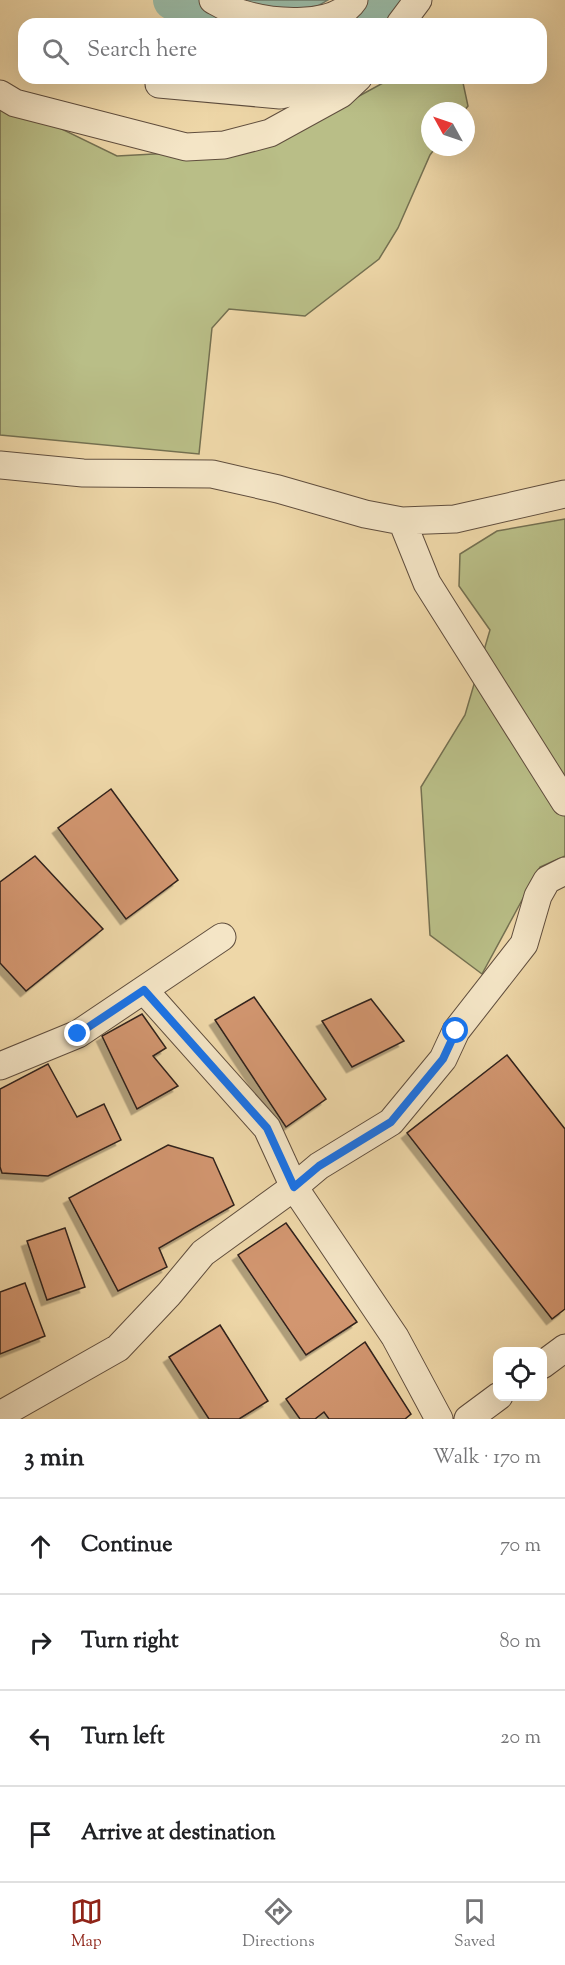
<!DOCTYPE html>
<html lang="en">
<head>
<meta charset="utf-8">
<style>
  :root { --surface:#fff; --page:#f6f6f6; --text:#202124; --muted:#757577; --line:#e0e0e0; --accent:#8f2418 }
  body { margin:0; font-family:"Sorts Mill Goudy",serif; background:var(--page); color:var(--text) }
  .controls { position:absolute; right:18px; bottom:18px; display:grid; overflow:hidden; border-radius:12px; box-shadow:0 6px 24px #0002 }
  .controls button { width:54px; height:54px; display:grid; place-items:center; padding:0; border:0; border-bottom:2px solid var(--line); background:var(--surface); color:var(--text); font:30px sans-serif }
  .compass { position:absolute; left:421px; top:102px; width:54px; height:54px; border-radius:50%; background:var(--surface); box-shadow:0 6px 24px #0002; rotate:310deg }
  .stop { position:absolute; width:18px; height:18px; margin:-14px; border:4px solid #1a73e8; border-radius:50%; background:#fff }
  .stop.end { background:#1a73e8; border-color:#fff; box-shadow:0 2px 6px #0008 }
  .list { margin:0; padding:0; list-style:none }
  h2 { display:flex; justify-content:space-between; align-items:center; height:78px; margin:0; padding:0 24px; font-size:26px }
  h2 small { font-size:20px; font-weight:400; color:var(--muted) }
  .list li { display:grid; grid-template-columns:39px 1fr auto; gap:18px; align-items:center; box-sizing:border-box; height:96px; padding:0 24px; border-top:2px solid var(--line) }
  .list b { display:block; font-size:22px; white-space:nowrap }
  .list em { font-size:20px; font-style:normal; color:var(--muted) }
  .icon { flex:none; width:33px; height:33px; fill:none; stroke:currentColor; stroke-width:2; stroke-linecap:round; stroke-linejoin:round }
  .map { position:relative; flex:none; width:565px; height:1419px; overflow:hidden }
  .search { position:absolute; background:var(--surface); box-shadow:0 6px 24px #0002; left:18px; right:18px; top:18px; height:66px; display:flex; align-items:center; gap:15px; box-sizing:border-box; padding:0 21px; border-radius:18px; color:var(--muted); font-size:22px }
  .sheet { height:462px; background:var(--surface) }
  nav { display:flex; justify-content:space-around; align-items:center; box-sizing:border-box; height:84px; border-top:2px solid var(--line); background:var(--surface); font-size:16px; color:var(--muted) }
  nav a { display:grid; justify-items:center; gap:3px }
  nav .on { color:var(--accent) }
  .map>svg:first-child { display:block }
  .green { fill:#b9be87; stroke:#747051; stroke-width:1.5 }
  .water { fill:#99baa6; stroke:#6f7d6e; stroke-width:1.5 }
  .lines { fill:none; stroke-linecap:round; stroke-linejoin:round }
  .river { stroke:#99baa6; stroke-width:40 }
  .building { fill:#d2966f; stroke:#30211b; stroke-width:1.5; filter:url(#shadow) }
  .minor-casing { stroke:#604e3e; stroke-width:29 }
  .minor { stroke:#f4e5c6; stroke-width:27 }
  .route { stroke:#1a73e8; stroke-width:8 }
</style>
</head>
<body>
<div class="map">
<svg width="565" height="1419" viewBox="0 0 565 1419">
  <defs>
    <filter id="shadow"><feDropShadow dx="-5.5" dy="5.5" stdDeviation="0" flood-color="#0004"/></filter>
  </defs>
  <rect width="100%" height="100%" fill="#eed7a8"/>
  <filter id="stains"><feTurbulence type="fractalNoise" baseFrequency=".00333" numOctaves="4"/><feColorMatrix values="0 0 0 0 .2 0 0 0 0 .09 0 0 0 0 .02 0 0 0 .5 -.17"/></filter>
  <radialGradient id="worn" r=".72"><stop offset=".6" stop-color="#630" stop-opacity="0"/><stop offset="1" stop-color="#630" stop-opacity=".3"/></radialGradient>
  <!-- green -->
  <path class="green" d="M392,78H462L468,106L464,111H430V147H436L430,155L398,228L379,259L305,316L229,309L212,328L199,454L0,435V99L117,156L264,148Z
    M565,519V856L540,867L482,974L430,935L421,787L465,715L490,630L459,586L460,554L497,531Z"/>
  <!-- water -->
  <path class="water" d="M231,0H328C296,22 266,8 231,0Z"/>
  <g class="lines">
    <!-- river -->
    <path class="river" d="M173,0L207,21L216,24
      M371,24L388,0"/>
  </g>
  <!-- building -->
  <path class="building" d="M111,789L178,880L126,919L58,828Z
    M35,856L103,929L26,991L0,963V882Z
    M254,997L326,1099L286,1127L215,1020Z
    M371,999L404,1041L352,1067L322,1021Z
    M142,1014L166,1048L153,1056L178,1086L137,1109L102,1036Z
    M507,1055L565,1129V1309L552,1319L407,1133Z
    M48,1064L77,1117L104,1104L121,1140L48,1176L2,1173L0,1167V1089Z
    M168,1145L213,1158L234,1205L159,1248L167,1267L118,1291L69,1198Z
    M286,1223L357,1322L306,1355L238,1255Z
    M65,1228L85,1287L47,1300L27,1241Z
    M25,1283L45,1336L0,1354V1292Z
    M220,1325L268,1401L239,1419H209L169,1357Z
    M365,1342L411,1414L405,1419H329L324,1412L315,1419H300L286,1399Z"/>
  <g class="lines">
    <defs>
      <path id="minor" d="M213,0C222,5 232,11 243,14C272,23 335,29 354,0
        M400,24L418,0
        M159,84L280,95L301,90L317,82L321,78
        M0,94L15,103L186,147L224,145L270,133L341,94L358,78
        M0,465L83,473L212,474L278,489L365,514L402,521L455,519L565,494
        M402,521L427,583L565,802
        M144,990L267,1128L294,1187L395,1337L439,1419
        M0,1066L78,1034L222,937
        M542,1365L565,1348
        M0,1415L118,1348L169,1294L203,1253L294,1187L319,1166L391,1122L443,1059L456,1031L524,944L538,896L547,880L565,871
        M468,1419L499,1396"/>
    </defs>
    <!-- minor casing -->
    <use href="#minor" class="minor-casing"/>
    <!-- minor -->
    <use href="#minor" class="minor"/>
  </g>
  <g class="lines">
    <!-- route -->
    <path class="route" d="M78,1034L144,990L267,1128L294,1187L319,1166L391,1122L443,1059L456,1031"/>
  </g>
  <rect width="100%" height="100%" filter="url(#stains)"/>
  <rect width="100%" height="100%" fill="url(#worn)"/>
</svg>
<div class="controls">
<button><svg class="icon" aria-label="locate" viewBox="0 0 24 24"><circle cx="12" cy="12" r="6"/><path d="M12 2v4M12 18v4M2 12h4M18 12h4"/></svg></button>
</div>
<svg class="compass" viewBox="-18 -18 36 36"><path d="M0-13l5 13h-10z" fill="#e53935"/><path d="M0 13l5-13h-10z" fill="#757577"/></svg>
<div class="stop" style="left:456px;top:1031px"></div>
<div class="stop end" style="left:78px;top:1034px"></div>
<div class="search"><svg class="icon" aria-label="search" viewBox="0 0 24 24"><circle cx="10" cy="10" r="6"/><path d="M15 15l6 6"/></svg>Search here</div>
</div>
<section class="sheet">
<h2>3 min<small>Walk · 170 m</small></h2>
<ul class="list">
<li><svg class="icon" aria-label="ahead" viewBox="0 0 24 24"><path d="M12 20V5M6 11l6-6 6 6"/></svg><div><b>Continue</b></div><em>70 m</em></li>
<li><svg class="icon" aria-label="right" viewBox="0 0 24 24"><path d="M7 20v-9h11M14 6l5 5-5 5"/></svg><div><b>Turn right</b></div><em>80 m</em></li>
<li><svg class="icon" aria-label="left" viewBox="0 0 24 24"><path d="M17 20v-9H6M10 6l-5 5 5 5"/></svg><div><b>Turn left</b></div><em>20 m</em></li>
<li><svg class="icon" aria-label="arrive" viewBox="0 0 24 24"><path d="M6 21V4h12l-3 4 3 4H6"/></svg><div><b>Arrive at destination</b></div></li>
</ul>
</section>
<nav>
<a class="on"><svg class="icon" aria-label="map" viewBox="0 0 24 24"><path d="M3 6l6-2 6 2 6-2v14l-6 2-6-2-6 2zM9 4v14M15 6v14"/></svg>Map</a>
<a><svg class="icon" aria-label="directions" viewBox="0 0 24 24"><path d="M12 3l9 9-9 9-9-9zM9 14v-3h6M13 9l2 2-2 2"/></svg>Directions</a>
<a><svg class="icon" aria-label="saved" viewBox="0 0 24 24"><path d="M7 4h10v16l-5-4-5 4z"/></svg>Saved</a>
</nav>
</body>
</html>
